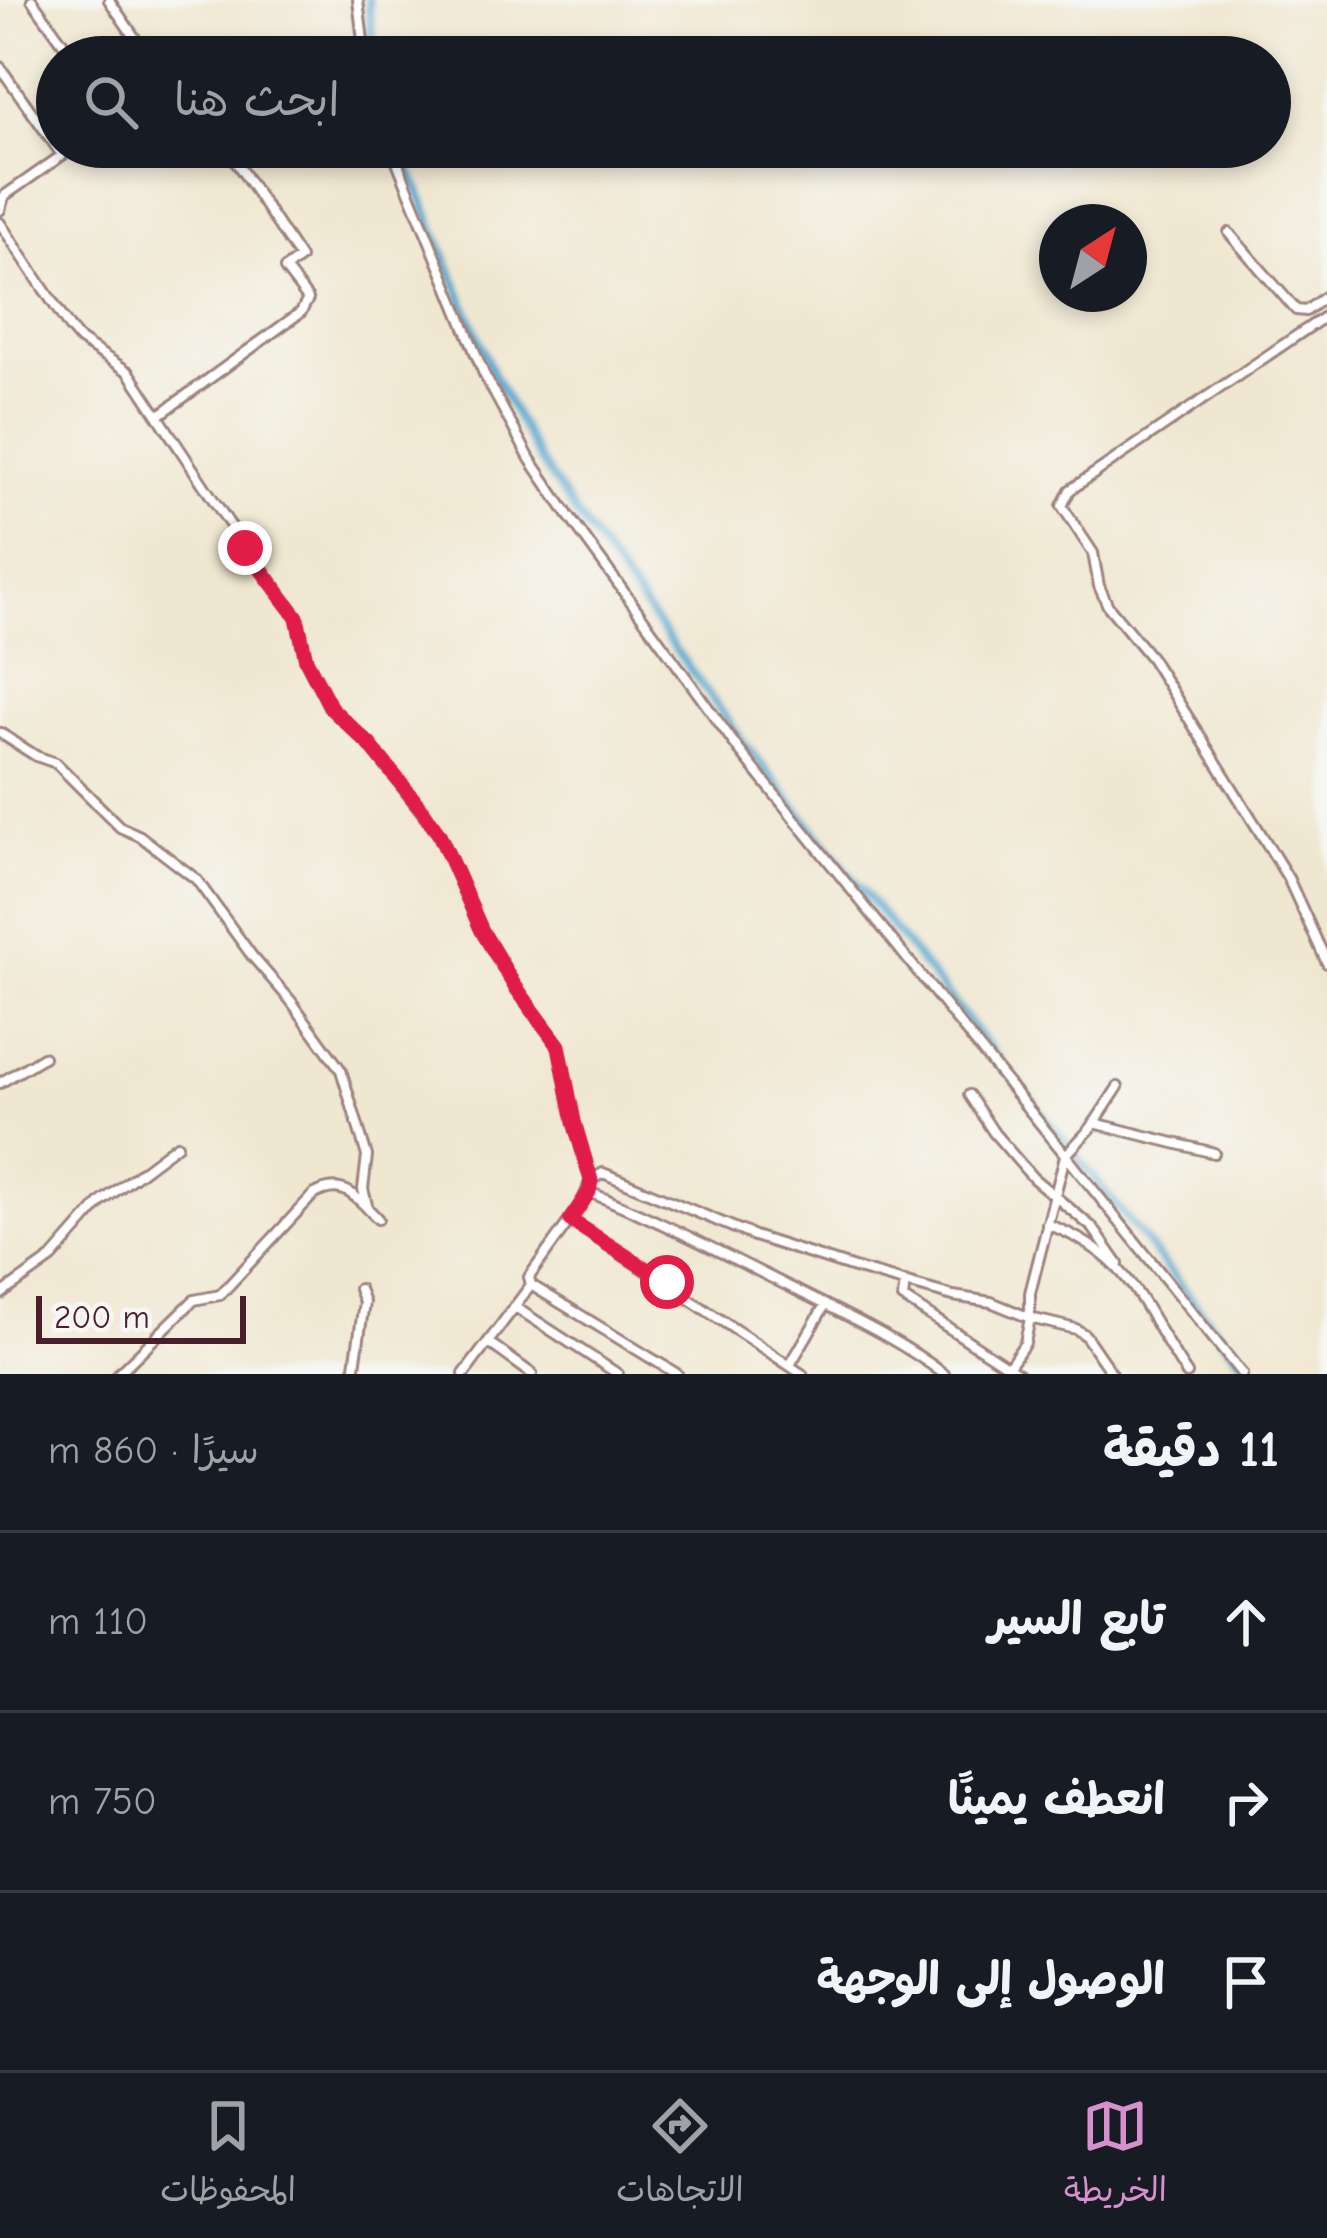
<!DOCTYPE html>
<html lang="ar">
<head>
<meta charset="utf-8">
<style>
  :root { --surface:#171b24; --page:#20242c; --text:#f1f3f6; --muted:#9ea1a6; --line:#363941; --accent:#d690ce }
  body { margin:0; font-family:"Comic Neue","Playpen Sans Arabic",sans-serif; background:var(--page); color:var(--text); direction:rtl }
  .compass { position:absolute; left:1039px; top:204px; width:108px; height:108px; border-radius:50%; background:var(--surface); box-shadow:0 6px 18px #0003; rotate:36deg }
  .scale { position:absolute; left:36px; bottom:30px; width:210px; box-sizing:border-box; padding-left:12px; border:6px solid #4a1f2b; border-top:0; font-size:33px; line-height:42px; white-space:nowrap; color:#4a1f2b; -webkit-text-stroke:9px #f6f6f2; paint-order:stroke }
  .stop { position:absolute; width:36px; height:36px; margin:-27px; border:9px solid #e11d48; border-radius:50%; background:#fff }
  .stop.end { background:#e11d48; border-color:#fff; box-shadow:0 3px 12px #0008 }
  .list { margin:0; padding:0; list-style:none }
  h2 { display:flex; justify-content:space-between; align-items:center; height:156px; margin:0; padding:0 48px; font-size:51px }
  h2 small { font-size:39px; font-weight:400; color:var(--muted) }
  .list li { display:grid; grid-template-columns:78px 1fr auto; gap:36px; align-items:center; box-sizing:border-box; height:180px; padding:0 48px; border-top:3px solid var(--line) }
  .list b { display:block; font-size:45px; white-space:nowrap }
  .list em { font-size:39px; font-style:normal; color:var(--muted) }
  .icon { flex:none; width:66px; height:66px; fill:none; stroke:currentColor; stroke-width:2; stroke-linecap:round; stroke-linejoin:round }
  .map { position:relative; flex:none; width:1327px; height:1374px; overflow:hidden; direction:ltr }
  .search { position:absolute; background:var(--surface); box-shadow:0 6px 18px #0003; left:36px; right:36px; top:36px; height:132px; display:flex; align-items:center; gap:30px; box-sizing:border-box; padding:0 42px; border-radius:66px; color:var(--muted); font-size:45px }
  .sheet { height:696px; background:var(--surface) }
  nav { display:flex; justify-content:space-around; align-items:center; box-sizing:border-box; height:168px; border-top:3px solid var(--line); background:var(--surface); font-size:33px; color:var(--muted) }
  nav a { display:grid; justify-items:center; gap:6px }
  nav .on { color:var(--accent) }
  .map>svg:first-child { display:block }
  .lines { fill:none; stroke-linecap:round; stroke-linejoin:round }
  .canal { stroke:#54a7cf; stroke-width:8 }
  .street-casing { stroke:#9d837e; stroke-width:14 }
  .street { stroke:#fff; stroke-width:8 }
  .route { stroke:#e11d48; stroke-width:15 }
</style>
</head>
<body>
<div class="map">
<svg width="1327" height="1374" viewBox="0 0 1327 1374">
  <rect width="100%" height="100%" fill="#f6f6f2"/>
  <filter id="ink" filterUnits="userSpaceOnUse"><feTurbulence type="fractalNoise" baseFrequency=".00833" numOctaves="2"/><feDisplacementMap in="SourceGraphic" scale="24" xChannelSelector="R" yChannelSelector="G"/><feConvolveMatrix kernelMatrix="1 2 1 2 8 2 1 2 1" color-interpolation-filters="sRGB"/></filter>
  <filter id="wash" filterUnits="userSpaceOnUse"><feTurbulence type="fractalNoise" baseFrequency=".004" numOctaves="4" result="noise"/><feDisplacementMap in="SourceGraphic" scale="48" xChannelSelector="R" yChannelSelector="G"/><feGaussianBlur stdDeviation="2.7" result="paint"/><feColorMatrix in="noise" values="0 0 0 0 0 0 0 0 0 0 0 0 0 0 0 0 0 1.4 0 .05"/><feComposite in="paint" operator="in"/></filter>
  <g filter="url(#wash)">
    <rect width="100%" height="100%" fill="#f0e7d0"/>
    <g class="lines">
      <!-- canal -->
      <path class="canal" d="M368,0L375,57
        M401,147L493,374L539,459L576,514L748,748L1252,1374"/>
    </g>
  </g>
  <g filter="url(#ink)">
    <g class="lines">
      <defs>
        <path id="street" d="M32,0L73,57
          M109,0L148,57
          M358,0L365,57
          M0,67L62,155
          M391,147L484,374L530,459L568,515L739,750L1242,1374
          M0,210L4,196L74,147
          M0,223L69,327L80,340L129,372L228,522L297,617L306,660L330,708L370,745L439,834L482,931L514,985L559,1046L574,1122L591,1180
          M1229,233L1296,310L1306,311L1327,295
          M1327,315L1070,490L1062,506L1093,553L1099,586L1108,606L1151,658L1258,829L1288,878L1327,963
          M158,416L301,312L308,299L285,269L300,258L226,147
          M0,733L36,756L56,763L120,827L140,836L196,879L252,956L291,1001L341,1070L367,1156L363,1189L368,1209
          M0,1083L43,1057
          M969,1095L994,1133L1033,1178L1093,1228L1118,1264
          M1094,1123L1214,1153
          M589,1192C658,1220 724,1254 790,1287C843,1314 897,1338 944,1374
          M570,1220L802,1374
          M1047,1224C1134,1257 1140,1305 1187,1374
          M905,1282L903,1298L1019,1374
          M531,1285L677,1374
          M0,1295L52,1258L101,1202L177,1145
          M515,1307L618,1374
          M488,1342L532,1374
          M790,1365L825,1305
          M1009,1366L1025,1343L1030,1318V1293L1065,1156L1091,1128L1118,1087
          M118,1374L194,1300L220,1295L313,1195C344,1177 357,1198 378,1219
          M354,1374L364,1302L359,1289
          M464,1374L531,1285L529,1277L582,1203L591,1180L603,1173L754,1236L854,1268L953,1296L991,1302L1030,1318L1076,1329L1085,1335L1112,1374"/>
      </defs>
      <!-- street casing -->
      <use href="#street" class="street-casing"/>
      <!-- street -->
      <use href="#street" class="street"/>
    </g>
  </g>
  <g class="lines" filter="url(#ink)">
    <!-- route -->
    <path class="route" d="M245,548L297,617L306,660L331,708L370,745L424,812L439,834L482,931L514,985L559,1046L574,1122L591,1180L589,1192L570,1220L667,1282"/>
  </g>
</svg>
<svg class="compass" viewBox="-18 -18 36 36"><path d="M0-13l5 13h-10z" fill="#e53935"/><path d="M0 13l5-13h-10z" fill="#9ea1a6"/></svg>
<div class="scale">200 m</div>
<div class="stop" style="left:667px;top:1282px"></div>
<div class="stop end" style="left:245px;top:548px"></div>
<div class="search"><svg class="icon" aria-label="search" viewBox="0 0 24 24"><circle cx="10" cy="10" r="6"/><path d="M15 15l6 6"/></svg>ابحث هنا</div>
</div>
<section class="sheet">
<h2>11 دقيقة<small>سيرًا · 860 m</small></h2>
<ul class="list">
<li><svg class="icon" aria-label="ahead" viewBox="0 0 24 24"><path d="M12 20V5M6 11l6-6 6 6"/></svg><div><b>تابع السير</b></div><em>110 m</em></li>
<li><svg class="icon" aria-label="right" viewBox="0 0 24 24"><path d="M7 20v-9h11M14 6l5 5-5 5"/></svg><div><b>انعطف يمينًا</b></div><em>750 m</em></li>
<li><svg class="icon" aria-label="arrive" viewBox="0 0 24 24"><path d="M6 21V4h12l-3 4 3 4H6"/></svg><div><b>الوصول إلى الوجهة</b></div></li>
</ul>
</section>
<nav>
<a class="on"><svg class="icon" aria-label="map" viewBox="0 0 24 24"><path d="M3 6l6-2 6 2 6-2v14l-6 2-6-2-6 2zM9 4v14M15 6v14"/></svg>الخريطة</a>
<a><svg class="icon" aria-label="directions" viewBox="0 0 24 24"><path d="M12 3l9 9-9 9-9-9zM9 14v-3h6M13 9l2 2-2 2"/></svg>الاتجاهات</a>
<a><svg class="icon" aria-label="saved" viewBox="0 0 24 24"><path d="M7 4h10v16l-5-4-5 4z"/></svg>المحفوظات</a>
</nav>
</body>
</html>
